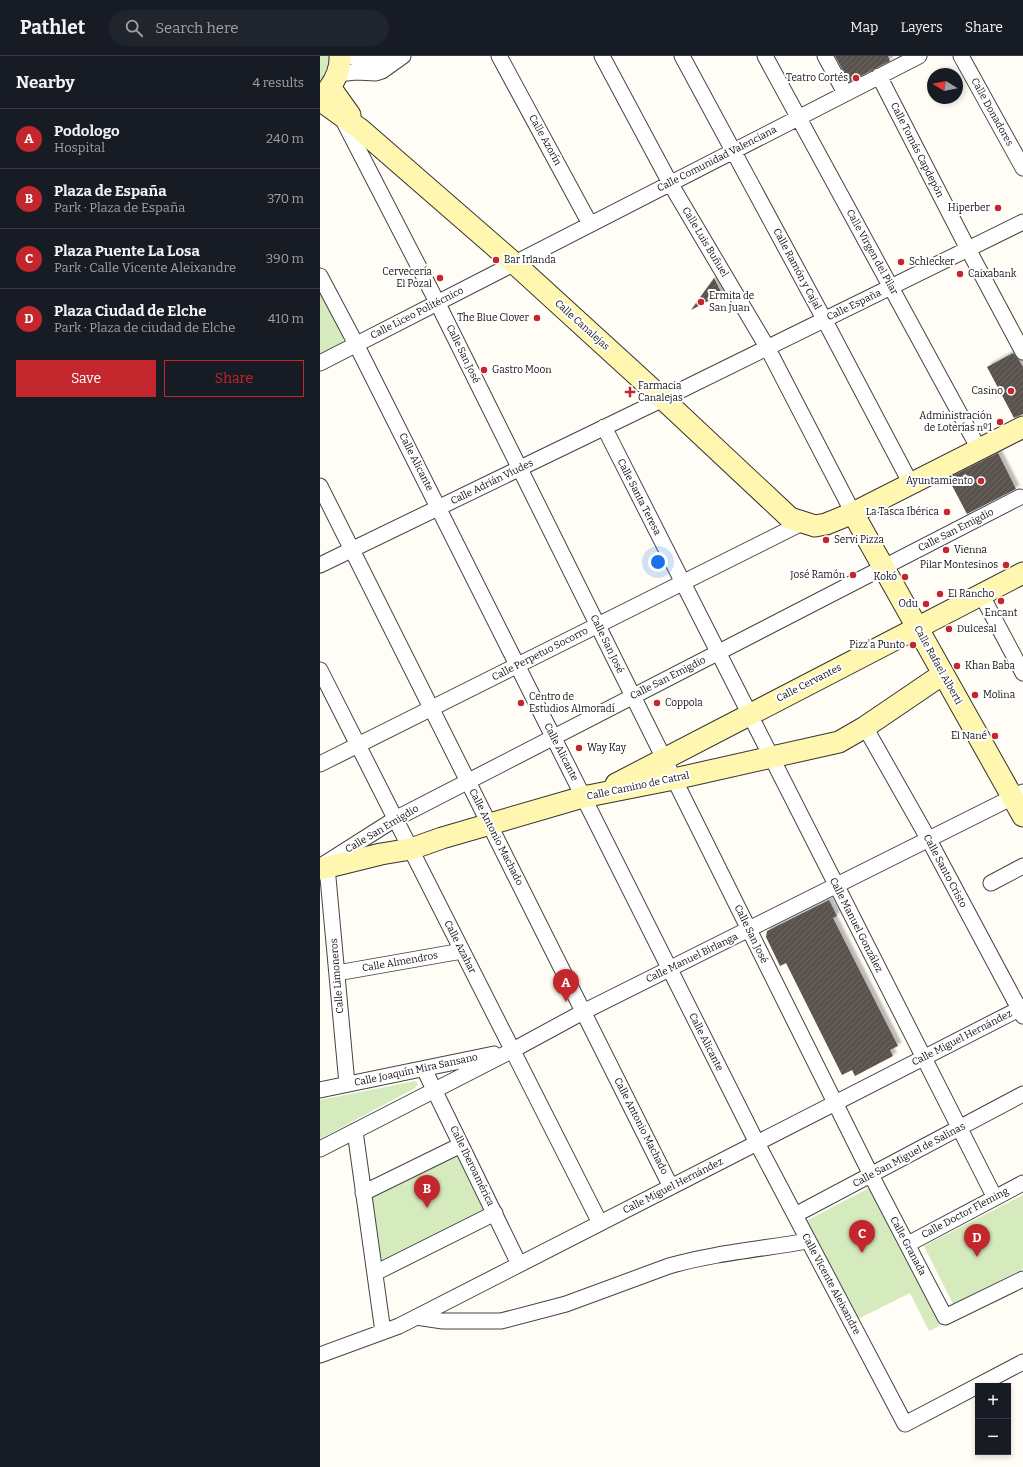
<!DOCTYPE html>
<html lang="en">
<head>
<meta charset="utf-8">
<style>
  :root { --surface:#171b24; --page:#20242c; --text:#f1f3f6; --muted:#9ea1a6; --line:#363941; --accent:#c4262e }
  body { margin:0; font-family:Bitter,serif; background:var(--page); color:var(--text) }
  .controls { position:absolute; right:12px; bottom:12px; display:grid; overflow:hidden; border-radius:0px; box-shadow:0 2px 6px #0003 }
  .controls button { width:36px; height:36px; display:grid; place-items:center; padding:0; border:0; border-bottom:1px solid var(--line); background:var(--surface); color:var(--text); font:20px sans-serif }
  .compass { position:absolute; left:607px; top:12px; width:36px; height:36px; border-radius:50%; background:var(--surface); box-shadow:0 2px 6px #0003; rotate:280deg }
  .you { position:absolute; left:338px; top:506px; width:14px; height:14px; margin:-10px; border:3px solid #fff; border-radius:50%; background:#1a73e8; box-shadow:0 0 0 6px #1a73e833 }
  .badge { display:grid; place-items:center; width:26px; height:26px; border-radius:50%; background:var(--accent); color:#fff; font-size:13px; font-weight:700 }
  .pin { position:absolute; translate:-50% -33px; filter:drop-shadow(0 1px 2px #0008) }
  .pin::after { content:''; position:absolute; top:21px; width:14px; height:12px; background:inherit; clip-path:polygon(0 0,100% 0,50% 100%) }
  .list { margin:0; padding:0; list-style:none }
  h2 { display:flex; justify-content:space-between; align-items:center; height:52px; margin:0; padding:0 16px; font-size:17px }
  h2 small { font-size:13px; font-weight:400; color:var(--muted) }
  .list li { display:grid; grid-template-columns:26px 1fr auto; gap:12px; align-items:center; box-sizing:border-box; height:60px; padding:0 16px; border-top:1px solid var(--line) }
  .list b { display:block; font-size:15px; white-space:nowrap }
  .list p { margin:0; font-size:13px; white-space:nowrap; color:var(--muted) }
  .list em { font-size:13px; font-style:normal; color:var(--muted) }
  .actions { display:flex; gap:8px; padding:12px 16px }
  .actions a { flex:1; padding:9px 0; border:1px solid var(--accent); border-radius:0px; text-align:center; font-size:14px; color:var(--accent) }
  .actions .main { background:var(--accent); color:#fff }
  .icon { flex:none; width:22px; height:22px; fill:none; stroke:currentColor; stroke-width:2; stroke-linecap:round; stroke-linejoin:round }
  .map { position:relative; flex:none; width:703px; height:1411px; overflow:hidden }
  header { display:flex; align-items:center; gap:24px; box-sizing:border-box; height:56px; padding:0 20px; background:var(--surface); border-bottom:1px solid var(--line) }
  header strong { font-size:19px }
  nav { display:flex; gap:22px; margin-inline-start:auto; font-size:14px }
  .search { width:280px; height:36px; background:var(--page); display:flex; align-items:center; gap:10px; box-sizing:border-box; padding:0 14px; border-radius:22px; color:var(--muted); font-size:15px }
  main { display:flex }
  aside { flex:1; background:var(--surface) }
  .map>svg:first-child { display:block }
  .grass { fill:#d5ebbd }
  .building { fill:url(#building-hatch); filter:url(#shadow) }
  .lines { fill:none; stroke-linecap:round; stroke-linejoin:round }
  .street-casing { stroke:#444; stroke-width:17 }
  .secondary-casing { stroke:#333; stroke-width:23 }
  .street { stroke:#fff; stroke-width:15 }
  .secondary { stroke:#fff6b0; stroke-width:21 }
  .poi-dot { fill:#c4262e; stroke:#fff; stroke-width:1.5 }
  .labels { text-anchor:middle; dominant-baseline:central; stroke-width:4; stroke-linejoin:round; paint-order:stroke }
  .poi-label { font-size:10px; fill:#111; stroke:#fff; text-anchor:start }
  .street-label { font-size:10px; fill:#111; stroke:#fff }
</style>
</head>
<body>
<header>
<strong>Pathlet</strong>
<div class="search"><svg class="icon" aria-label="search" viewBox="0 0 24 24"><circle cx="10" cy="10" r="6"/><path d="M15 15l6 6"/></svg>Search here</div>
<nav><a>Map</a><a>Layers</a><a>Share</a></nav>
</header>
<main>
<aside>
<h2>Nearby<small>4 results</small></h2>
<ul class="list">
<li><span class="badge">A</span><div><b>Podologo</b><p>Hospital</p></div><em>240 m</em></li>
<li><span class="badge">B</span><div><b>Plaza de España</b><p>Park · Plaza de España</p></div><em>370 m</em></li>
<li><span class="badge">C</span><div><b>Plaza Puente La Losa</b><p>Park · Calle Vicente Aleixandre</p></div><em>390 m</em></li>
<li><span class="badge">D</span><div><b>Plaza Ciudad de Elche</b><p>Park · Plaza de ciudad de Elche</p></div><em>410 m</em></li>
</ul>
<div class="actions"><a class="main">Save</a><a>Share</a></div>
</aside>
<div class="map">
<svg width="703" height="1411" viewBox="0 0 703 1411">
  <defs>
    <pattern id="building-hatch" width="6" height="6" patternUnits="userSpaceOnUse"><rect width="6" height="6" fill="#5a524d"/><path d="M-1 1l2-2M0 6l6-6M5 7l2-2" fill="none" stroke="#6d6662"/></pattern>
    <filter id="shadow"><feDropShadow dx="3.5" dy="-3.5" stdDeviation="1" flood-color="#0004"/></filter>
  </defs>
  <rect width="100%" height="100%" fill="#fffdf5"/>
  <!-- grass -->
  <path class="grass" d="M0,0H9C10,9 5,19 0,26Z
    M0,234L24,280L22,288L0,299Z
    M95,1025L98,1028L95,1032L0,1083V1044Z
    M133,1098L139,1099L166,1149L163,1155L62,1208L56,1206L50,1139Z
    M549,1132L620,1270L609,1275L590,1237L534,1265L486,1165Z
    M703,1139V1213L633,1248L604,1190Z"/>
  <!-- building -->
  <path class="building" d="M515,0H568L570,5L529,26Z
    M394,222L402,238L371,254Z
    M693,297L699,304L703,311V358L694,362L667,311Z
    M678,397L696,433L647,458L628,422Z
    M509,844L517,860L513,862L578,990L570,994L573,1000L535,1020L532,1014L522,1019L466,907L460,910L446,881L447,875Z"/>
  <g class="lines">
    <defs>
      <path id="street" d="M31,0C49,11 58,5 78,2
        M179,0L270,168
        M282,0L350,127L447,291L533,457
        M362,0L504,263L591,428
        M445,0L659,393
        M505,0L525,37
        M641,0L703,112
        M17,18L36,16L56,17L62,15L83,0
        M559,20L648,193L703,296
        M22,62L117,246L551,1119L625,1261L703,1223
        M0,220L36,288L437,1087L585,1368L703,1306
        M0,307L599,0
        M284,371L675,1142
        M0,430L351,1131
        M0,509L343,343L703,166
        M661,538L703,617
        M0,614L280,1167
        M545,671L609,784L703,960
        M0,708L482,467
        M4,808L75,763L700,441
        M7,811L27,1028
        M671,827L703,810
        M17,917L142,895
        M104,1013L199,1208
        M0,1034L174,998
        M35,1075L63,1276
        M0,1093L193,994L263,956L703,736
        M43,1137L141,1089
        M475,1159L703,1038
        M588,1188L703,1127
        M55,1217L175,1157
        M96,1261L123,1265H181L246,1248L349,1210C394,1197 442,1193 488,1185
        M0,1299L79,1270L703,951"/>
      <path id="secondary" d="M10,31L30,59
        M2,41C12,30 21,16 20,0
        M0,44L40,73L194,207L343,343L470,462L495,470L506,468L533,457L703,371
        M533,457L703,760
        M296,728L703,517
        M0,813L61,798L91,793L122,782L263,741L354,723L519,686L545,671L623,618"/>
    </defs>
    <!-- street casing -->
    <use href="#street" class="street-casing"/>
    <!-- secondary casing -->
    <use href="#secondary" class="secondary-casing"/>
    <!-- street -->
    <use href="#street" class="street"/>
    <!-- secondary -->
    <use href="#secondary" class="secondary"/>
  </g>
  <!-- markers -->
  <g class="poi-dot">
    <circle cx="536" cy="22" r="4"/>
    <circle cx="678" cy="152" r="4"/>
    <circle cx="176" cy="204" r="4"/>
    <circle cx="581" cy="206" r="4"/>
    <circle cx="640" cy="218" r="4"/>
    <circle cx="120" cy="222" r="4"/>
    <circle cx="381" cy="246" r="4"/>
    <circle cx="217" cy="262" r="4"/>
    <circle cx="164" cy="314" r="4"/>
    <circle cx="691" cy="335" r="4"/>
    <path d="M308 330h4v4h4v4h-4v4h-4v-4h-4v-4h4z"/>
    <circle cx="680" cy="366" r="4"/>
    <circle cx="661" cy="425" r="4"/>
    <circle cx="627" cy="456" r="4"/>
    <circle cx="506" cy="484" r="4"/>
    <circle cx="626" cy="494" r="4"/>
    <circle cx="686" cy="509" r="4"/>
    <circle cx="533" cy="519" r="4"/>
    <circle cx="585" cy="521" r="4"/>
    <circle cx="620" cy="538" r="4"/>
    <circle cx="681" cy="545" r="4"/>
    <circle cx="606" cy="548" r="4"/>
    <circle cx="629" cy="573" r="4"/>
    <circle cx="593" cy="589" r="4"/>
    <circle cx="637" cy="610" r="4"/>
    <circle cx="655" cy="639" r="4"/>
    <circle cx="201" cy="647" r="4"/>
    <circle cx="337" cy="647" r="4"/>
    <circle cx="675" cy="680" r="4"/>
    <circle cx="259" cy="692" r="4"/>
  </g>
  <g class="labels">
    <!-- poi labels -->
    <g class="poi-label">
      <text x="528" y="22" text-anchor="end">Teatro Cortés</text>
      <text x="670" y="152" text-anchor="end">Hiperber</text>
      <text x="184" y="204">Bar Irlanda</text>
      <text x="589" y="206">Schlecker</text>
      <text x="112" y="216" text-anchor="end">Cervecería<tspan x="112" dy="12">El Pozal</tspan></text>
      <text x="648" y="218">Caixabank</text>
      <text x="389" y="240">Ermita de<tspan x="389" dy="12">San Juan</tspan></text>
      <text x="209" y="262" text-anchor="end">The Blue Clover</text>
      <text x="172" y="314">Gastro Moon</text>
      <text x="318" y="330">Farmacia<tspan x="318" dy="12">Canalejas</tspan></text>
      <text x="683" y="335" text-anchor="end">Casino</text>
      <text x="672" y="360" text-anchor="end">Administración<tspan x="672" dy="12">de Loterías nº1</tspan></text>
      <text x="653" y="425" text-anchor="end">Ayuntamiento</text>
      <text x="619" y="456" text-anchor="end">La Tasca Ibérica</text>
      <text x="514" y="484">Servi Pizza</text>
      <text x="634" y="494">Vienna</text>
      <text x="678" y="509" text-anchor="end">Pilar Montesinos</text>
      <text x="525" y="519" text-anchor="end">José Ramón</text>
      <text x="577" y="521" text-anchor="end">Kokó</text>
      <text x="628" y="538">El Rancho</text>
      <text x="598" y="548" text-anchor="end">Odu</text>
      <text x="681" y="557" text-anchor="middle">Encant</text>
      <text x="637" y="573">Dulcesal</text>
      <text x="585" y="589" text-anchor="end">Pizz'a Punto</text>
      <text x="645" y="610">Khan Baba</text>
      <text x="663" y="639">Molina</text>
      <text x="209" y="641">Centro de<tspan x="209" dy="12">Estudios Almoradí</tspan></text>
      <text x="345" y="647">Coppola</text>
      <text x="667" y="680" text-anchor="end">El Nané</text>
      <text x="267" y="692">Way Kay</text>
    </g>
    <!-- street labels -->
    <g class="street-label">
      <text transform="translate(672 56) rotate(61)">Calle Donadores</text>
      <text transform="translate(225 84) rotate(61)">Calle Azorín</text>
      <text transform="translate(597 94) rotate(63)">Calle Tomás Capdepón</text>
      <text transform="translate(397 103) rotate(-27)">Calle Comunidad Valenciana</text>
      <text transform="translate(385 186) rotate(59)">Calle Luis Buñuel</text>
      <text transform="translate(552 196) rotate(61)">Calle Virgen del Pilar</text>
      <text transform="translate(477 213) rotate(62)">Calle Ramón y Cajal</text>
      <text transform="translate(534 249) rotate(-26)">Calle España</text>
      <text transform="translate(97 257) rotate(-27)">Calle Liceo Politécnico</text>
      <text transform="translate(262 269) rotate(42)">Calle Canalejas</text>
      <text transform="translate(143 298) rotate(64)">Calle San José</text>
      <text transform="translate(96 406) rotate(63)">Calle Alicante</text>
      <text transform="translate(172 426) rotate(-26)">Calle Adrián Viudes</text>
      <text transform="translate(319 441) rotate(63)">Calle Santa Teresa</text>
      <text transform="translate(636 474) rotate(-27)">Calle San Emigdio</text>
      <text transform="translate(287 588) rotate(64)">Calle San José</text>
      <text transform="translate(220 598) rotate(-27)">Calle Perpetuo Socorro</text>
      <text transform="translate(618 609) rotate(61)">Calle Rafael Alberti</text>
      <text transform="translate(348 622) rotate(-27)">Calle San Emigdio</text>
      <text transform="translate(489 627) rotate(-27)">Calle Cervantes</text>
      <text transform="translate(241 696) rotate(63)">Calle Alicante</text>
      <text transform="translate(318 730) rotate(-12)">Calle Camino de Catral</text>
      <text transform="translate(62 773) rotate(-31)">Calle San Emigdio</text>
      <text transform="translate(176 781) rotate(63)">Calle Antonio Machado</text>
      <text transform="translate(625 815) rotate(62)">Calle Santo Cristo</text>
      <text transform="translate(536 869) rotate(63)">Calle Manuel González</text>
      <text transform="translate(431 878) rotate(64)">Calle San José</text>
      <text transform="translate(140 891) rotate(63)">Calle Azahar</text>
      <text transform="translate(372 902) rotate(-26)">Calle Manuel Birlanga</text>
      <text transform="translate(80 906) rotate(-10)">Calle Almendros</text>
      <text transform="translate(17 920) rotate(-95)">Calle Limoneros</text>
      <text transform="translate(642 982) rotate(-27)">Calle Miguel Hernández</text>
      <text transform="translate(386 986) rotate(63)">Calle Alicante</text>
      <text transform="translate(96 1014) rotate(-12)">Calle Joaquín Mira Sansano</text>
      <text transform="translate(321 1070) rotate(63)">Calle Antonio Machado</text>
      <text transform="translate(589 1099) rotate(-28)">Calle San Miguel de Salinas</text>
      <text transform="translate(152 1110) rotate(64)">Calle Iberoamérica</text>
      <text transform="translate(353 1130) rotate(-27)">Calle Miguel Hernández</text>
      <text transform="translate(645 1157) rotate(-28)">Calle Doctor Fleming</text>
      <text transform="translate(588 1190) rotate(62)">Calle Granada</text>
      <text transform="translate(511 1228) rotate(62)">Calle Vicente Aleixandre</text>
    </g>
  </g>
</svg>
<div class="controls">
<button>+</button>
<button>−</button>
</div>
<svg class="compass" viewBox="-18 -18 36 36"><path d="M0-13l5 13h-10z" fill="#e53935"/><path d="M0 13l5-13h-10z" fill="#9ea1a6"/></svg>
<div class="you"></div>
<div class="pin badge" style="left:246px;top:946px">A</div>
<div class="pin badge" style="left:107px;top:1152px">B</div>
<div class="pin badge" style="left:542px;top:1197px">C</div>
<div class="pin badge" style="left:657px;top:1201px">D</div>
</div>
</main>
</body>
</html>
